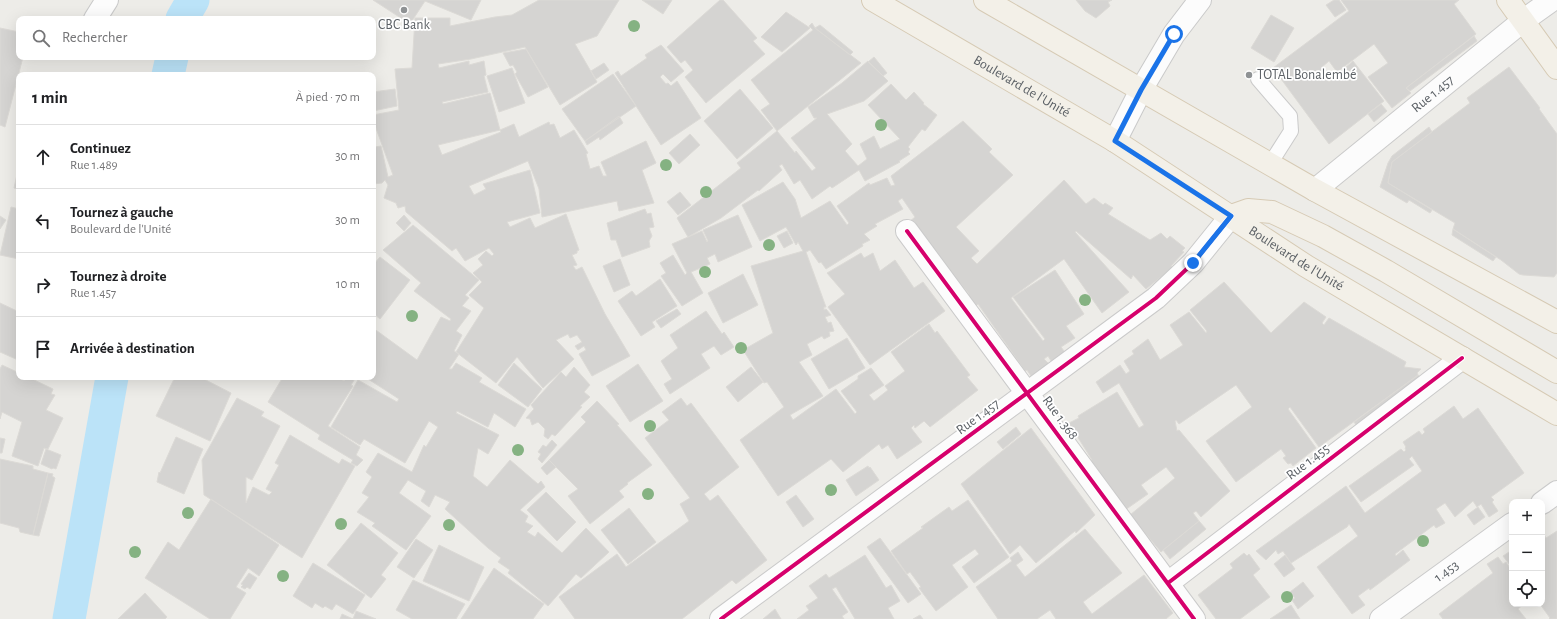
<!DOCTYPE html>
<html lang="fr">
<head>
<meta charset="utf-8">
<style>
  :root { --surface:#fff; --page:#f6f6f6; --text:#202124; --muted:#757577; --line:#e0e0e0 }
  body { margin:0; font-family:"Alegreya Sans",sans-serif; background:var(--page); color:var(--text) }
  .controls { position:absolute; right:12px; bottom:12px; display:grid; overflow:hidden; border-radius:8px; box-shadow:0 4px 16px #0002 }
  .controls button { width:36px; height:36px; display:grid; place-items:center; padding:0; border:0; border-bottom:1px solid var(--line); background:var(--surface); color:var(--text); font:20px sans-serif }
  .stop { position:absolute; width:12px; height:12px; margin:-9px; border:3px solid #1a73e8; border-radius:50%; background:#fff }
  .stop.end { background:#1a73e8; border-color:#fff; box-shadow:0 1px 4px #0008 }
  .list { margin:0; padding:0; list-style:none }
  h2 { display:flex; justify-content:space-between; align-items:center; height:52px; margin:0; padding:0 16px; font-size:17px }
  h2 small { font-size:13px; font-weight:400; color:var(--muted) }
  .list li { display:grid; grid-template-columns:26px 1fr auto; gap:12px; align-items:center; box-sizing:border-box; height:64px; padding:0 16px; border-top:1px solid var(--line) }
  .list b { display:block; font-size:15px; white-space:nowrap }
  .list p { margin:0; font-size:13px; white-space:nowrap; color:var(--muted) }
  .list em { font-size:13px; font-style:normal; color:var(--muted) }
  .icon { flex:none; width:22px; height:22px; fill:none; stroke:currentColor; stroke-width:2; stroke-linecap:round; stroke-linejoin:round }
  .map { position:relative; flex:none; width:1557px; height:619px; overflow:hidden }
  .search { position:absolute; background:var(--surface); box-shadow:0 4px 16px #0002; left:16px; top:16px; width:360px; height:44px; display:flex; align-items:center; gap:10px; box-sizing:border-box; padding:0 14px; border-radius:8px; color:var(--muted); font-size:15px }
  .panel { position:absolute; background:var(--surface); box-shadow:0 4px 16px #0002; left:16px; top:72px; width:360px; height:308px; border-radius:8px }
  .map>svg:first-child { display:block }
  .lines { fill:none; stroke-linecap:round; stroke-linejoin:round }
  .canal { stroke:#bbe3f8; stroke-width:33 }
  .building { fill:#d5d4d2; stroke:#dcdad6 }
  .service-casing { stroke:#cacaca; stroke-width:16 }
  .minor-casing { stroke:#cacaca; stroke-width:24 }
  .primary-casing { stroke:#d6cab4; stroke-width:24 }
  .service { stroke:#fcfcfc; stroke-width:14 }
  .minor { stroke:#fcfcfc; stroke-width:22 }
  .primary { stroke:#f3f0e8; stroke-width:22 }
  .cycleway-casing { stroke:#fff; stroke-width:6 }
  .cycleway { stroke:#d6006c; stroke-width:4 }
  .tree { fill:#85b282 }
  .route { stroke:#1a73e8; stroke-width:5 }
  .poi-dot { fill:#8f9294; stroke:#fff; stroke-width:1.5 }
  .labels { text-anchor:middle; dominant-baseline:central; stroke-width:3.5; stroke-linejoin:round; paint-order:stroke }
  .poi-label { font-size:14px; fill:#5c6166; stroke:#fff }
  .street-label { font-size:14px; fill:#5c6166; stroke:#fff }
</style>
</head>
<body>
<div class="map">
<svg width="1557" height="619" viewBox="0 0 1557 619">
  <rect width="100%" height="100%" fill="#edece8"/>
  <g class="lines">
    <!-- canal -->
    <path class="canal" d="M182,19L193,0
      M168,75L172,57
      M69,619L112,377"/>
  </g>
  <!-- building -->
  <path class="building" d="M373,0H481L471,20L425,1L410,24Z
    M539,0H619L597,36L575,44L597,82L560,105L525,47L471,59L438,64L439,68L469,61V65L484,61L486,75L484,76L488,92L442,102L443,104L490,93L500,130L438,145L442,155L501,132L500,130L514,124L519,137L549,122L550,125L554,124L560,138L574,130L588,153L586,154L590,169L599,166L603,176H607L601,162L646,141L656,163L642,170L654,203L619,211L617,201L542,217L539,189L528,161L469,186L474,195L486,189L483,184L530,170L540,213L507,222L510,227L530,218L535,228L566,214L579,250L577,251V253L572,255L577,265L573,266L576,270L582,267L605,314L630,356L592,376L579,354L586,350L584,346L578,350L575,346L582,342L577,335L570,338L568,334L556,340L574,359L543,388L517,357L496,383L456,352L484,308L469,295L482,282L473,273L483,265L478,259L486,251L492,256L494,254L489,248L465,261L456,248L452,251L406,212L405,206L398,208L396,203L384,198L388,185L385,180L382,183L373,184V133L375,147L381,146L388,177L393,175L373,120V115L399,110L395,69L412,68L415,18H450V26L495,17L512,15Z
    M642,0H672L663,14Z
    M720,0H723L757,38L753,41L765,54L706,103L685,77L693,70L685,60L681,63L667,47Z
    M1076,0H1112L1108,2L1110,6L1096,18L1085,11Z
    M1334,0H1339L1346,10L1335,17L1326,5Z
    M1341,0H1459L1454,4L1476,34L1406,88L1411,93L1392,108L1368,77L1388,63L1374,44L1337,72L1329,61L1322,67L1329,82L1353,61L1384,101L1329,144L1273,68L1349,11Z
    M786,12L810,28L782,52L761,37Z
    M1271,15L1294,28L1274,62L1251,48Z
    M812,23L815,28L861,63L777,131L761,110L770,104L751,80L813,30L809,26Z
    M820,25L853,52L850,55L815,28Z
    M0,28L19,32V57H23L5,127L0,125Z
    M1474,36L1477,41L1410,91L1406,88Z
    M661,45L684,71L671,82L663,74L660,77L666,84L668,83L671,86L677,81L701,118L661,145L615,73L618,71L621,76L647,58L645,55Z
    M526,49L548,87L528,97L515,74L517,72L513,65L510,66L503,53Z
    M874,57L887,73L883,76L868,62Z
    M868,61L888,81L864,101L827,114L852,144L845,151L858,166L867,159L860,144L874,136L880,149L900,139L868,105L891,84L906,100L914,92L924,103L923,104L937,115L925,131L922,129L908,147L910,149L908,152L910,154L899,161L900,162L865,181L859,170L832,188L830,186L812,199L800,180L794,184L782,164L779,166L782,170L759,191L758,190L721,218L688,237L677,218L741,168L737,163L777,131L795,153L796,151L812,171L816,168L791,138L817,118H814L808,107L842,83Z
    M604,63L609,70L596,79L591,71Z
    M1509,67L1540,108L1539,109L1557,134V273L1554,277L1523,275L1519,274L1501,260L1453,229L1455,223L1388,183L1392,162L1470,103L1467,98Z
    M512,68L525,103L499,112L487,76Z
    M613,74L636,106L585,141L562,109Z
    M395,89L397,106L373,111V92Z
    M740,89L773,128L737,159L704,121Z
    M1381,104L1387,111L1374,122L1368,114Z
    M619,116L623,123L600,140L599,137L587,145L585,141Z
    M963,121L992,149L989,152L1013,175L956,227L979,251L971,258L977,264L1064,180L1086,204L1094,198L1103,205L1105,203L1113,208L1108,214L1150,240L1161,233L1167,239L1170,236L1185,248L1182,251L1184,252L1171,266L1172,268L1146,289L1133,275L1131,279L1076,231L1075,232L1129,292L1102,313L1064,259L1011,298L1043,341L1045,339L1013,297L1055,270L1084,314L1066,326L1075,338L1061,347L1067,355L1053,364L1048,356L1044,359L1049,364L1031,376L1027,370L1025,371L978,304L971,310L963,299L969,294L909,222L915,217L902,198L898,201L903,209L875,224L877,226L864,234L870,240L862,244L863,246L826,269L821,262L819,263L810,250L806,252L826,307H824V310L826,309L831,315L825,317L828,323L831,322L834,331L829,332L830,336L824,339L822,336L807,344L812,355L799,362L823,396L790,415L793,420L836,389L855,414L857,412L841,391L858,379V376L871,368L884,385L869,395L874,401L888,390L885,386L905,371L891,352L929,324L935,333L937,331L970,375L967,377L978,390L930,427L924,421L915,428L914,425L911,428L922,442L897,459L888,445L882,449L879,444L843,472L831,459L778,496L740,440L784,407L767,382L764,383L743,350L773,333L751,266L803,251L798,242L796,245L786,227L760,241L742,205L783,182L795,199L801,218L830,201L847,225L849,223L837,206L869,183L870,185L887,178L891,186L895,185L891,176Z
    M1429,127L1432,132L1392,162L1388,183L1432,210L1430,213L1409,200L1407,203L1380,187L1388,163L1392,156Z
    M690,134L700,145L679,164L669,153Z
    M19,166V189L14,188Z
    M680,192L691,205L678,215L667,202Z
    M11,207L19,209V259L0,255Z
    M645,209L647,214L651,213L654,227L649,228L652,236L649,241L650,247L622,257L616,240H611L607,223Z
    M404,215L411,223L404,231L396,223Z
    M738,215L752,247L718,262L715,254L707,258L710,264L691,272L703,293L682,306L661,276L666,273L660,263L673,255L685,275L687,273L672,244L702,231L707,242L708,241L703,230Z
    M0,216L6,220L0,229Z
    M413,225L479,280L465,295L469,298L462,306L471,311L456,331L462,335L454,351L459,354L449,369H452L456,363L482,378L479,382L526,409L515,427L494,413L488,427L457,411L456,413L499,435L488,454L478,448L473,476L487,487L510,460L538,484L541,481L545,487L520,510L528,516L525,522L533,526L527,532L535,537L538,532L562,553L586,528L609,552L581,578L576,574L548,606L508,573L510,570L498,562L501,558L488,548L445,509L450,502L435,495L429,507L421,501L426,491L408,480L399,493L431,516L406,550L372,526L375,523L357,512L369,497L362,493L372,477L366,472L378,453L412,472L424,445L426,447L438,427L429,421L405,463L364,439L360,445L331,427L358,380L397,402L399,399L365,377H373V328L417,360L441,317L450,321L451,319L414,291L421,283L383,250Z
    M1453,229L1496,257L1493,261L1452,235Z
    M787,231L793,243L784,248L777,236Z
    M861,253L864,258L873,253L880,271L895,260L914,288L923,282L945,311L870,365L828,307L845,294L827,273Z
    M380,257L410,280L380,319L373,313V265Z
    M620,259L630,285L614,292L603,266Z
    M743,274L758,305L723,323L708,293Z
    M660,279L677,306L652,322L655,327L641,336L618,301L632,291L636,296Z
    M1224,282L1271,333L1304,302L1326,317L1322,323L1324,325L1329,318L1406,362L1404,367L1421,369L1417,373L1418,375L1319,447L1290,407L1288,409L1316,448L1293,466L1291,463L1288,464L1283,458L1286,456L1281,449L1236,482L1206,441L1252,407L1236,385L1179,424L1176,420L1175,421L1177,431L1179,430L1230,491L1201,517L1196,511L1193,513L1199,521L1161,552L1130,515L1175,478L1166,467L1141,485L1148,494L1125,510L1090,461L1092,460L1069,423L1079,418L1078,416L1117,392L1139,428L1144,425L1119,383L1103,393L1096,382L1120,365L1126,374L1130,371L1124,361L1134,354L1132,351L1148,339L1160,360L1183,345L1170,325L1189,312L1206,333L1207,331L1190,310Z
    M0,303L19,312V358L18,360L0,352Z
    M677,309L681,314L661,328L656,321Z
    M706,311L722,334L724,332L734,347L721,355L714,346L701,354L710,368L670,394L664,384L672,379L661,361L678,348L670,335Z
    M847,338L865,368L829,389L811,359Z
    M514,363L542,389L528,407L498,385Z
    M638,364L663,401L630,422L606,386Z
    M2,365L19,373V377H28L53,389L51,394L55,395L46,410L63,418L48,449L44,448L38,466L12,456L22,422L2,412L0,419V369Z
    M574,367L590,385L584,392L590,397L580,406L582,407L555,436L552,434L548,439L544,436L545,429L538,422L532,425L530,419L526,418L534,409L531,405L561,372L566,377Z
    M751,367L763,382L738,402L726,387Z
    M1418,375L1423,381L1359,429L1354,422Z
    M175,377H200L231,393L210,441L156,416Z
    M283,377H338L344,381L346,377H356L351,385L353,386L328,426L360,447L356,455L363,460L357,466L351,463L353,460L318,439L320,435L268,402Z
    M237,398L264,412L261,416L280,426L252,480L246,477V503L253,487L269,495L272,492L266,489L279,465L275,463L290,435L339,464L342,459L355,466L302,558L204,495L202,460Z
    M681,398L687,406L691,403L739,467L704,494L710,501L718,495L767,560L736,584L732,580L682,619H575L559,597L617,554L626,567L689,521L680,504L690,498L645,438L669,420L662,412Z
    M597,401L619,424L617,425L652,465L627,483L628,484L619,491L624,497L590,524L568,496L578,489L549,460L586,422L581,417Z
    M1454,406L1463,419L1478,408L1524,473L1491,497L1494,500L1492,502L1498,511L1489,517L1481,504L1477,507L1473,501L1455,517L1445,503L1436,509L1445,523L1436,528L1434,525L1395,554L1396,556L1403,550L1410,560L1370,590L1369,588L1358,596L1365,605L1352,614L1317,567L1358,536L1349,524L1347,527L1291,563L1283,551L1278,554L1276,550L1266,560L1256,551L1346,486L1365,513L1422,471L1412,456L1409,459L1414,465L1361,502L1349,486L1401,449L1404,452L1406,450L1405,448L1406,447L1403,442L1419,431L1422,435L1425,432L1423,429Z
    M1016,427L1021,434L1003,449L997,442Z
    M1031,428L1095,515L1076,533L1075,531L1036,563L1020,545L1010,554L961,484Z
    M176,437L203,449L184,494L157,482L159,472L160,473Z
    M0,438L5,439L2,453H0Z
    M552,440L557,445L542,463L538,459L541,454L538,452L543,445L546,447Z
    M46,449L61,455L56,469L53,468L52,469L41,464Z
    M0,459L33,466V469L48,473L33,535L20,532L19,528L0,523Z
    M549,460L556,467L547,475L541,468Z
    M868,466L869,468L870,467L879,480L856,496L846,480Z
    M48,473L53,474L52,476L55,478L39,536L33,535Z
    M546,492L576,522L557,541L527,510Z
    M796,495L814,519L803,527L786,502Z
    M211,499L279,545L259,576L248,568L236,587L246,593L230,619H210L145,578L168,542L179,550Z
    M968,500L1009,557L974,583L962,567L979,554L975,549L952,565L968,587L936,611L919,588L921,587L910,572L907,574L891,551L923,528L921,527L949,507L952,511Z
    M1478,507L1485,517L1474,525L1467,515Z
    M629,508L656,542L628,564L601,530Z
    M1199,521L1206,529L1170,559L1163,550Z
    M361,523L398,553L381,575L386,579L371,598L327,565Z
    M1085,529L1122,573L1083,602L1092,614L1144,575L1173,613L1166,619H1056L1050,610L1037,619H998L976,587L1012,561L1010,558L1018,552L1023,560L1016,565L1025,577Z
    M1557,531V619H1549L1550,618L1540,604H1542V532L1546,538Z
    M880,538L921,594L908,603L867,547Z
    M416,539L433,550L414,578L397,567Z
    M439,545L484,567L469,601L423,581Z
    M1512,550V568L1503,556Z
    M1244,553L1247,556L1249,554L1260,569L1253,575L1270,597L1240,619H1216L1198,595L1233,568L1230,564Z
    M865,555L886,588L891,585L900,601L888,608L894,619H855L836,587L832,589L848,612L842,616L844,619H797L809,610L806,606L818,598L809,586L826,574L829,578Z
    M1285,555L1295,569L1284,577L1274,564Z
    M1498,557L1503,564L1506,562L1512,571V604H1524L1518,609L1526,619H1443L1439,614L1493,573L1487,564Z
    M313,563L365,595L353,614L336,604L332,610L325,606L323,608L315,603L312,608L293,596Z
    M494,568L544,604L533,619H461Z
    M249,573L257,578L250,589L247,587L245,589L241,587L243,585L241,584Z
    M413,580L465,604L456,619H412L396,610Z
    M1303,582L1314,596L1298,609L1292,600L1295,598L1290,592Z
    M145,593L167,617L165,619H118Z
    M1291,605L1300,619H1270Z
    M775,609L781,619H763Z
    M356,611L376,619H340L342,614L353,619Z
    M920,615L923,619H913Z"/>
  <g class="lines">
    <defs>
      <path id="service" d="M1258,79L1290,116L1291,131L1270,164"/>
      <g id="minor">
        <path d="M95,19L107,0"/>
        <path d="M1115,141L1141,90L1174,34L1200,0"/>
        <path id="s1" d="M1315,190L1524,20L1552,0"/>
        <path d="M907,231L1194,619"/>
        <path d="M1542,503L1557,492"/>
        <path d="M1168,583L1462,358"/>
        <path d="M721,619L1156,298L1193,263L1231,216"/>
        <path id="s2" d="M1381,619L1512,524"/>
      </g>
      <g id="primary">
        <path id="s3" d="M873,0L1115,141L1306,266L1557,414"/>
        <path d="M985,0L1315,190L1557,322"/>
        <path d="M1508,0L1557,68"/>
        <path d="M1231,216L1248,210L1272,212L1323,236L1386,271L1557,372"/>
      </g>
    </defs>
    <!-- service casing -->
    <use href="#service" class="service-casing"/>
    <!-- minor casing -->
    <use href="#minor" class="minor-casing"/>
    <!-- primary casing -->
    <use href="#primary" class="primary-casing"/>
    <!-- service -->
    <use href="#service" class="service"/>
    <!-- minor -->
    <use href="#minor" class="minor"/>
    <!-- primary -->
    <use href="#primary" class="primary"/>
    <defs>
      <path id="cycleway" d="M907,231L1194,619
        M1168,583L1462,358
        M721,619L1156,298L1193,263L1231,216"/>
    </defs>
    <!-- cycleway casing -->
    <use href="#cycleway" class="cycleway-casing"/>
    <!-- cycleway -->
    <use href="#cycleway" class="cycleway"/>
  </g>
  <!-- trees -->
  <g class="tree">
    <circle cx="634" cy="26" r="6"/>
    <circle cx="881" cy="125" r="6"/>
    <circle cx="666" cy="165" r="6"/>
    <circle cx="706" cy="192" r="6"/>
    <circle cx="769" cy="245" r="6"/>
    <circle cx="705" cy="272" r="6"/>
    <circle cx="1085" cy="300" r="6"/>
    <circle cx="412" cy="316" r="6"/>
    <circle cx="741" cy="348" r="6"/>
    <circle cx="650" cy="426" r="6"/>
    <circle cx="518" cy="450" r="6"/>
    <circle cx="831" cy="490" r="6"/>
    <circle cx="648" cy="494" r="6"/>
    <circle cx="188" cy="513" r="6"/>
    <circle cx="341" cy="524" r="6"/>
    <circle cx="449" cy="525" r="6"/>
    <circle cx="1423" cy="541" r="6"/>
    <circle cx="135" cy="552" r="6"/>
    <circle cx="283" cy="576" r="6"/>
    <circle cx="1287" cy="597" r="6"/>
  </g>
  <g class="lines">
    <!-- route -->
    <path class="route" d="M1174,34L1141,90L1115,141L1231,216L1193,263"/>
  </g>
  <!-- markers -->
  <g class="poi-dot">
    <circle cx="404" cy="10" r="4"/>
    <circle cx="1249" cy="75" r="4"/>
  </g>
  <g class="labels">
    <!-- poi labels -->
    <g class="poi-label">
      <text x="404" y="25">CBC Bank</text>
      <text x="1257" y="75" text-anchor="start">TOTAL Bonalembé</text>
    </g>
    <!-- street labels -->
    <g class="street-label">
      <text stroke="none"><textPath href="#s3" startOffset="172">Boulevard de l'Unité</textPath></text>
      <text stroke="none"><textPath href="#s1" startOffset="152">Rue 1.457</textPath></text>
      <text stroke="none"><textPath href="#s3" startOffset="496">Boulevard de l'Unité</textPath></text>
      <text transform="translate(978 417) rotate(-36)">Rue 1.457</text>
      <text transform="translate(1060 418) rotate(54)">Rue 1.368</text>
      <text transform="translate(1308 462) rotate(-37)">Rue 1.455</text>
      <text stroke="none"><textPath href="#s2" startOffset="81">1.453</textPath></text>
    </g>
  </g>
</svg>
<div class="controls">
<button>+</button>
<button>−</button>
<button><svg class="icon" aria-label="locate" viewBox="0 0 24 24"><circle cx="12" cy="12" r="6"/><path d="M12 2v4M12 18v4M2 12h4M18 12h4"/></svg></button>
</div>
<div class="stop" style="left:1174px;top:34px"></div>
<div class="stop end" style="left:1193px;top:263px"></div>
<div class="search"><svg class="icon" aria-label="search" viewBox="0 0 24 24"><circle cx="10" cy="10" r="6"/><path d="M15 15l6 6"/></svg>Rechercher</div>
<section class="panel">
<h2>1 min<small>À pied · 70 m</small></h2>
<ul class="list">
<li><svg class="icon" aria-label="ahead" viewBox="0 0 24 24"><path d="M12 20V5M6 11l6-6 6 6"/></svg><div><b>Continuez</b><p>Rue 1.489</p></div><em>30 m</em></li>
<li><svg class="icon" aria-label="left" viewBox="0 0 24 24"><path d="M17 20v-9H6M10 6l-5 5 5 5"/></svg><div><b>Tournez à gauche</b><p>Boulevard de l'Unité</p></div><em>30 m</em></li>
<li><svg class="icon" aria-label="right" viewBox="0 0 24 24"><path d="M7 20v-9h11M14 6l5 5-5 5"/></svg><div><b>Tournez à droite</b><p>Rue 1.457</p></div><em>10 m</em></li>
<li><svg class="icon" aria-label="arrive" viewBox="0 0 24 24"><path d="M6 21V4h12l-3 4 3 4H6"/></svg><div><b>Arrivée à destination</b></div></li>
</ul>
</section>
</div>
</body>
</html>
